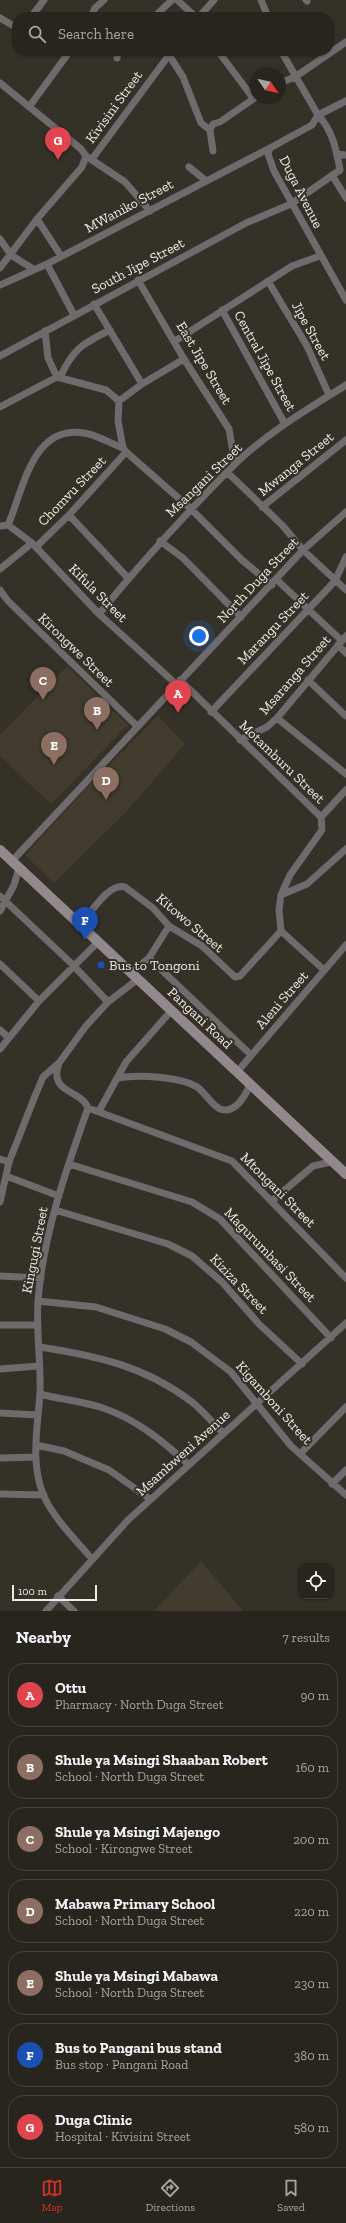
<!DOCTYPE html>
<html lang="en">
<head>
<meta charset="utf-8">
<style>
  :root { --surface:#27251e; --page:#2f2d27; --text:#f1f3f6; --muted:#a4a5a4; --line:#43423c; --accent:#d93025 }
  body { margin:0; font-family:"Zilla Slab",serif; background:var(--page); color:var(--text) }
  .controls { position:absolute; right:12px; bottom:12px; display:grid; overflow:hidden; border-radius:8px; box-shadow:0 1px 3px #0004 }
  .controls button { width:36px; height:36px; display:grid; place-items:center; padding:0; border:0; border-bottom:1px solid var(--line); background:var(--surface); color:var(--text); font:20px sans-serif }
  .compass { position:absolute; left:250px; top:68px; width:36px; height:36px; border-radius:50%; background:var(--surface); box-shadow:0 1px 3px #0004; rotate:124deg }
  .scale { position:absolute; left:12px; bottom:10px; width:85px; box-sizing:border-box; padding-left:4px; border:2px solid #eceae5; border-top:0; font-size:11px; line-height:14px; white-space:nowrap; color:#eceae5; -webkit-text-stroke:3px #343128; paint-order:stroke }
  .you { position:absolute; left:199px; top:636px; width:14px; height:14px; margin:-10px; border:3px solid #fff; border-radius:50%; background:#1a73e8; box-shadow:0 0 0 6px #1a73e833 }
  .badge { display:grid; place-items:center; width:26px; height:26px; border-radius:50%; background:var(--accent); color:#fff; font-size:13px; font-weight:700 }
  .pin { position:absolute; translate:-50% -33px; filter:drop-shadow(0 1px 2px #0008) }
  .pin::after { content:''; position:absolute; top:21px; width:14px; height:12px; background:inherit; clip-path:polygon(0 0,100% 0,50% 100%) }
  .list { margin:0; padding:0; list-style:none }
  h2 { display:flex; justify-content:space-between; align-items:center; height:52px; margin:0; padding:0 16px; font-size:17px }
  h2 small { font-size:13px; font-weight:400; color:var(--muted) }
  .list li { display:grid; grid-template-columns:26px 1fr auto; gap:12px; align-items:center; box-sizing:border-box; height:64px; margin:0 8px 8px; padding:0 8px; border:1px solid var(--line); border-radius:16px }
  .list b { display:block; font-size:15px; white-space:nowrap }
  .list p { margin:0; font-size:13px; white-space:nowrap; color:var(--muted) }
  .list em { font-size:13px; font-style:normal; color:var(--muted) }
  .icon { flex:none; width:22px; height:22px; fill:none; stroke:currentColor; stroke-width:2; stroke-linecap:round; stroke-linejoin:round }
  .map { position:relative; flex:none; width:346px; height:1611px; overflow:hidden }
  .search { position:absolute; background:var(--surface); box-shadow:0 1px 3px #0004; left:12px; right:12px; top:12px; height:44px; display:flex; align-items:center; gap:10px; box-sizing:border-box; padding:0 14px; border-radius:16px; color:var(--muted); font-size:15px }
  .sheet { height:556px; background:var(--surface) }
  nav { display:flex; justify-content:space-around; align-items:center; box-sizing:border-box; height:56px; border-top:1px solid var(--line); background:var(--surface); font-size:11px; color:var(--muted) }
  nav a { display:grid; justify-items:center; gap:2px }
  nav .on { color:var(--accent) }
  .map>svg:first-child { display:block }
  .built { fill:#413c2e }
  .lines { fill:none; stroke-linecap:round; stroke-linejoin:round }
  .minor { stroke:#6f6a6b; stroke-width:7 }
  .secondary { stroke:#91898b; stroke-width:10 }
  .transit-dot { fill:#1a4fb4; stroke:#343128; stroke-width:1.5 }
  .labels { text-anchor:middle; dominant-baseline:central; stroke-width:4; stroke-linejoin:round; paint-order:stroke }
  .street-label { font-size:14px; fill:#eceae5; stroke:#343128 }
  .poi-label { font-size:14px; fill:#eceae5; stroke:#343128; text-anchor:start }
</style>
</head>
<body>
<div class="map">
<svg width="346" height="1611" viewBox="0 0 346 1611">
  <rect width="100%" height="100%" fill="#343128"/>
  <!-- built -->
  <path class="built" d="M67,666L128,725L51,804L0,756V735Z
    M158,716L185,744L124,814L54,883L25,855L89,785Z
    M201,1561L243,1611H154Z"/>
  <g class="lines">
    <!-- minor -->
    <path class="minor" d="M177,0L196,17
      M261,0L268,17
      M306,0L307,1
      M31,17L44,0
      M91,17L95,8L104,0
      M154,17L172,0
      M199,17L214,0
      M0,18L17,28
      M218,51L253,98
      M281,51L318,115L312,125L270,148L268,154L274,171L346,300
      M169,55L183,77L201,123L210,130L213,151
      M117,58L118,51
      M0,83L81,149L86,156L125,182L150,211
      M280,83L295,77L346,42
      M29,107L70,51
      M210,130L213,124L220,122L256,97
      M337,154L346,155
      M92,159L172,51
      M189,167L205,180
      M332,175L346,198
      M37,219L61,256
      M0,239L11,255L33,269
      M47,264L74,315
      M0,268L37,219L82,167L86,156
      M138,280L184,359L229,429L235,464
      M268,281L307,346L329,395
      M0,285L47,264L270,148
      M94,304L142,384
      M222,310L285,424
      M45,331L48,358L57,377
      M175,341L292,266L320,256
      M0,356L246,223L291,204L340,170C336,149 333,131 318,115L346,101
      M184,359L142,384L119,401L118,421L123,448L126,452L191,509L242,560L272,585
      M60,377C74,348 82,344 110,330
      M0,407L57,377L106,390L119,401
      M228,473L283,526L303,550L346,590
      M262,507L346,440
      M69,515L128,578
      M8,525C24,488 33,420 89,434C100,437 112,444 123,448
      M0,526L8,525L32,543L99,614L176,684
      M160,541L183,558L241,617
      M36,547L69,515L126,452
      M0,569L32,543
      M277,580L342,641
      M0,590L8,601L137,726
      M99,614C142,562 187,512 235,464C267,433 308,409 346,385
      M338,645L346,653
      M180,680L321,817L322,830L290,875L281,895L279,910L281,931L324,970
      M308,680L346,716
      M211,712L335,581L346,557
      M277,718L346,774
      M240,740L267,727L277,718L346,636
      M321,817L346,790
      M12,861L303,550L346,512
      M281,895L307,884L346,849
      M0,896L73,965L108,1002
      M0,911L14,885L19,868
      M80,925C90,914 109,882 125,887L153,908L169,926L202,946L235,977L240,976L281,931
      M149,958L251,1055
      M0,964L39,1001
      M131,973L149,958L169,926
      M0,1030L8,1037
      M0,1049L39,1001L98,942
      M237,1072L346,945
      M119,1078C137,1074 181,1077 197,1087C206,1093 214,1110 225,1110C238,1110 246,1094 250,1085
      M88,1108L232,1161L346,1278
      M99,1111L126,1062L171,1011
      M0,1159L9,1162
      M69,1164L192,1202L220,1219L331,1338
      M6,1176L59,1196
      M272,1201L313,1166L331,1162
      M0,1202L9,1162L35,1096L43,1077L59,1063
      M55,1210L168,1244L192,1256L222,1282L259,1324L302,1364
      M0,1276L41,1278
      M38,1301L96,1307L165,1329L191,1342L231,1372L291,1446L346,1495
      M0,1325H38
      M40,1347C97,1356 145,1366 192,1402C203,1411 213,1423 223,1433
      M0,1369L39,1366
      M40,1394C59,1399 80,1401 100,1407C135,1418 163,1441 189,1465
      M0,1413L37,1415
      M36,1445L64,1451L109,1470L150,1499
      M300,1454L346,1407
      M0,1458L36,1457
      M332,1484L346,1470
      M0,1494L44,1495
      M92,1559C75,1539 53,1518 43,1494C30,1461 38,1426 40,1392C41,1362 36,1331 38,1301C43,1235 66,1170 88,1108C81,1089 48,1094 59,1063L86,1026L108,1002L138,979
      M58,1596L74,1611
      M46,1611L128,1520L346,1323"/>
    <!-- secondary -->
    <path class="secondary" d="M0,850L346,1174"/>
  </g>
  <!-- markers -->
  <rect class="transit-dot" x="97" y="961" width="8" height="8" rx="2"/>
  <g class="labels">
    <!-- street labels -->
    <g class="street-label">
      <text transform="translate(114 107) rotate(-54)">Kivisini Street</text>
      <text transform="translate(301 192) rotate(63)">Duga Avenue</text>
      <text transform="translate(129 206) rotate(-28)">MWaniko Street</text>
      <text transform="translate(138 266) rotate(-28)">South Jipe Street</text>
      <text transform="translate(311 331) rotate(61)">Jipe Street</text>
      <text transform="translate(265 361) rotate(61)">Central Jipe Street</text>
      <text transform="translate(204 363) rotate(59)">East Jipe Street</text>
      <text transform="translate(296 464) rotate(-39)">Mwanga Street</text>
      <text transform="translate(204 480) rotate(-44)">Msangani Street</text>
      <text transform="translate(72 491) rotate(-46)">Chomvu Street</text>
      <text transform="translate(258 580) rotate(-47)">North Duga Street</text>
      <text transform="translate(98 593) rotate(45)">Kifula Street</text>
      <text transform="translate(273 628) rotate(-46)">Marangu Street</text>
      <text transform="translate(76 650) rotate(44)">Kirongwe Street</text>
      <text transform="translate(295 675) rotate(-49)">Msaranga Street</text>
      <text transform="translate(282 762) rotate(44)">Motamburu Street</text>
      <text transform="translate(190 923) rotate(40)">Kitowo Street</text>
      <text transform="translate(282 1000) rotate(-49)">Aleni Street</text>
      <text transform="translate(200 1018) rotate(43)">Pangani Road</text>
      <text transform="translate(278 1190) rotate(45)">Mtongani Street</text>
      <text transform="translate(35 1250) rotate(-79)">Kingugi Street</text>
      <text transform="translate(270 1255) rotate(46)">Magurumbasi Street</text>
      <text transform="translate(239 1284) rotate(46)">Kiziza Street</text>
      <text transform="translate(274 1403) rotate(48)">Kigamboni Street</text>
      <text transform="translate(183 1453) rotate(-42)">Msambweni Avenue</text>
    </g>
    <!-- poi labels -->
    <g class="poi-label">
      <text x="109" y="965">Bus to Tongoni</text>
    </g>
  </g>
</svg>
<div class="controls">
<button><svg class="icon" aria-label="locate" viewBox="0 0 24 24"><circle cx="12" cy="12" r="6"/><path d="M12 2v4M12 18v4M2 12h4M18 12h4"/></svg></button>
</div>
<svg class="compass" viewBox="-18 -18 36 36"><path d="M0-13l5 13h-10z" fill="#e53935"/><path d="M0 13l5-13h-10z" fill="#a4a5a4"/></svg>
<div class="scale">100 m</div>
<div class="you"></div>
<div class="pin badge" style="left:178px;top:713px;background:#e0444e">A</div>
<div class="pin badge" style="left:97px;top:730px;background:#8d6e63">B</div>
<div class="pin badge" style="left:43px;top:700px;background:#8d6e63">C</div>
<div class="pin badge" style="left:106px;top:800px;background:#8d6e63">D</div>
<div class="pin badge" style="left:54px;top:765px;background:#8d6e63">E</div>
<div class="pin badge" style="left:85px;top:940px;background:#1a4fb4">F</div>
<div class="pin badge" style="left:58px;top:160px;background:#e0444e">G</div>
<div class="search"><svg class="icon" aria-label="search" viewBox="0 0 24 24"><circle cx="10" cy="10" r="6"/><path d="M15 15l6 6"/></svg>Search here</div>
</div>
<section class="sheet">
<h2>Nearby<small>7 results</small></h2>
<ul class="list">
<li><span class="badge" style="background:#e0444e">A</span><div><b>Ottu</b><p>Pharmacy · North Duga Street</p></div><em>90 m</em></li>
<li><span class="badge" style="background:#8d6e63">B</span><div><b>Shule ya Msingi Shaaban Robert</b><p>School · North Duga Street</p></div><em>160 m</em></li>
<li><span class="badge" style="background:#8d6e63">C</span><div><b>Shule ya Msingi Majengo</b><p>School · Kirongwe Street</p></div><em>200 m</em></li>
<li><span class="badge" style="background:#8d6e63">D</span><div><b>Mabawa Primary School</b><p>School · North Duga Street</p></div><em>220 m</em></li>
<li><span class="badge" style="background:#8d6e63">E</span><div><b>Shule ya Msingi Mabawa</b><p>School · North Duga Street</p></div><em>230 m</em></li>
<li><span class="badge" style="background:#1a4fb4">F</span><div><b>Bus to Pangani bus stand</b><p>Bus stop · Pangani Road</p></div><em>380 m</em></li>
<li><span class="badge" style="background:#e0444e">G</span><div><b>Duga Clinic</b><p>Hospital · Kivisini Street</p></div><em>580 m</em></li>
</ul>
</section>
<nav>
<a class="on"><svg class="icon" aria-label="map" viewBox="0 0 24 24"><path d="M3 6l6-2 6 2 6-2v14l-6 2-6-2-6 2zM9 4v14M15 6v14"/></svg>Map</a>
<a><svg class="icon" aria-label="directions" viewBox="0 0 24 24"><path d="M12 3l9 9-9 9-9-9zM9 14v-3h6M13 9l2 2-2 2"/></svg>Directions</a>
<a><svg class="icon" aria-label="saved" viewBox="0 0 24 24"><path d="M7 4h10v16l-5-4-5 4z"/></svg>Saved</a>
</nav>
</body>
</html>
